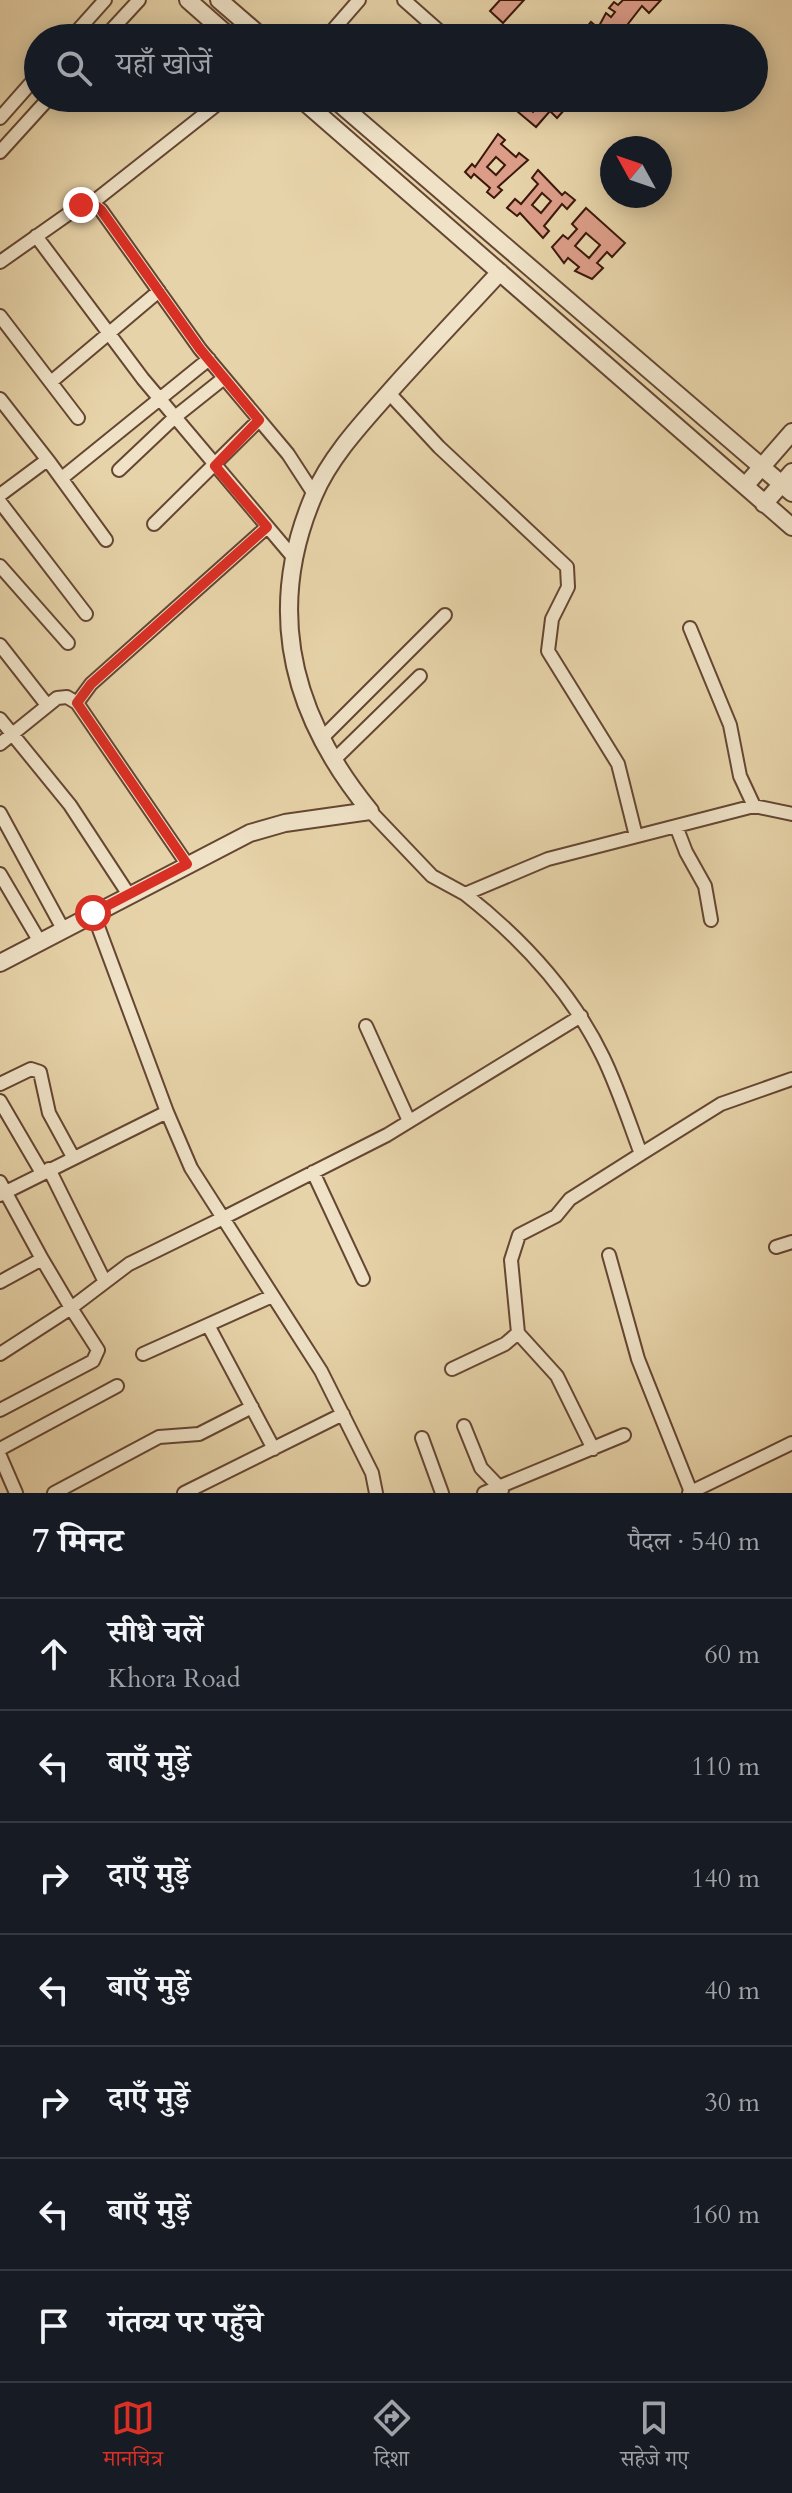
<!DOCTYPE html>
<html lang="hi">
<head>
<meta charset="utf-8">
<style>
  :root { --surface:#171b24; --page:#20242c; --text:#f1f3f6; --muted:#9ea1a6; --line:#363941; --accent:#d93025 }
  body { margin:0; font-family:Cardo,"Noto Serif Devanagari",serif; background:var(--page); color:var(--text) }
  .compass { position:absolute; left:600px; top:136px; width:72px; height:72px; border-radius:50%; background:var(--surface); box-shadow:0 4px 20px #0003; rotate:310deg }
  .stop { position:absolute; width:24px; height:24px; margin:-18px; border:6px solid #d93025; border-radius:50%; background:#fff }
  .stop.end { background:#d93025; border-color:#fff; box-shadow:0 2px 8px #0008 }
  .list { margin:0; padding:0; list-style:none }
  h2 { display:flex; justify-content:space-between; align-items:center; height:104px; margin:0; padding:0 32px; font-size:34px }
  h2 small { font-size:26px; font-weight:400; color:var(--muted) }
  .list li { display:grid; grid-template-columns:52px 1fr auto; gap:24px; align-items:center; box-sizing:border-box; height:112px; padding:0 32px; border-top:2px solid var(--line) }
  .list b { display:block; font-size:30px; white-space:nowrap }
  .list p { margin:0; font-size:26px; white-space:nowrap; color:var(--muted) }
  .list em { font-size:26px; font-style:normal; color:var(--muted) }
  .icon { flex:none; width:44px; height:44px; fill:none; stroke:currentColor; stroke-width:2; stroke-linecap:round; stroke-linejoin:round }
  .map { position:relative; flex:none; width:792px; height:1493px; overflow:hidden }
  .search { position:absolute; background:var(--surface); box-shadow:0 4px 20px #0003; left:24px; right:24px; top:24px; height:88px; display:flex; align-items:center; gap:20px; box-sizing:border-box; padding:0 28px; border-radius:44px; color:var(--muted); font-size:30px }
  .sheet { height:888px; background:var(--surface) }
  nav { display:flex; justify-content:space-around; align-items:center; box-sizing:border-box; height:112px; border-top:2px solid var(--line); background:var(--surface); font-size:22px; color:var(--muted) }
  nav a { display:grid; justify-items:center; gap:4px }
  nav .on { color:var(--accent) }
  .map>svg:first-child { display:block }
  .building { fill:#dc9d88; stroke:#3a170a; stroke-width:2; fill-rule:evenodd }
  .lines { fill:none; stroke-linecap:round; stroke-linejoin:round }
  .minor-casing { stroke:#654632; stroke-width:16 }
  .tertiary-casing { stroke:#654632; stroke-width:20 }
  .minor { stroke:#efe2c7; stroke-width:12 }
  .tertiary { stroke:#efe2c7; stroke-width:16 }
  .route { stroke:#d93025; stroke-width:10 }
</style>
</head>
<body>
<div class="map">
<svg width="792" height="1493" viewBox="0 0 792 1493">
  <rect width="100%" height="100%" fill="#e7d3a9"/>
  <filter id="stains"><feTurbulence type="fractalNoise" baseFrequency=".0025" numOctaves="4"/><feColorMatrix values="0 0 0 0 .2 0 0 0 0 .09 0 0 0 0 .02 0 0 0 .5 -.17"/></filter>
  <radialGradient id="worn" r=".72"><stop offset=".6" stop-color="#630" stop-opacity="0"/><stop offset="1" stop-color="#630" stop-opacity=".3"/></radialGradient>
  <!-- building -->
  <path class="building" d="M500,0H524L503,23L490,11Z
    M623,0H661L649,13L642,6L617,38H589L593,34L586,28L591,22L598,28L606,13L611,17L615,12L609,8L614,2L618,5Z
    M536,98H575L557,118L550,111L536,127L518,112L525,105L533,112L536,109L530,104Z
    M498,134L505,140L501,144L516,157L519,153L528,160L498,187L502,190L494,198L487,192L490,188L474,174L471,178L465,172L472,164L475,167ZM496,157L505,165L496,175L487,167Z
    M538,170L562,195L565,192L575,200L567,209L562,204L544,226L549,231L543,238L520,213L517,216L507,208L515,199L521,204L538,184L532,178ZM542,193L551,201L541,213L532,205Z
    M586,208L625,243L612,257L607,252L597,263L603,268L592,279L575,271L579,267L568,258L564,263L552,247L563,235L568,239L577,229L572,224ZM586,233L600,245L589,258L575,246Z"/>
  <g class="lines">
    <defs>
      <path id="minor" d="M404,0L447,38
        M71,38L105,0
        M104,38L139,0
        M326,38L359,0
        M0,118L38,75
        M0,152L49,98
        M92,203L101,210L200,349L288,454L314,494
        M36,236L143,379L293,557
        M0,262L81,205L92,203L225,98
        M0,316L78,418
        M51,382L159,291
        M389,393L439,447L567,567L568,587L552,619L548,651L618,764L636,836
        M0,399L50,463
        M119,470L175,417L224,378
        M62,478L209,359
        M0,495L43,463H50L106,540
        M0,502L86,614
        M154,524L259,420
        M0,566L68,643
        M690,628L730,725L740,776L754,806
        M0,645L47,705
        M77,703L91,684L267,527
        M0,719L70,805L129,895
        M323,737L445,615
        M0,744L57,698L67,697L77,703L187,864
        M335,759L420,676
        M370,811L432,876L465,894L548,859L754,806L792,814
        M0,813L63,929
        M676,826L686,852L705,886L711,920
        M0,874L40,942
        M465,894C521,938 572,993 603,1057C618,1088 629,1122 641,1154L721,1104L792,1079
        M93,913L167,1112L191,1168L223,1218L387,1135L581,1016
        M366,1026L409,1121
        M0,1084L31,1069L40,1072L49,1113L73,1157
        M0,1101L42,1173
        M49,1169L104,1280
        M313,1172L363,1279
        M0,1182L42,1259
        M0,1195L167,1112
        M776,1247L792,1242
        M609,1255L638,1359L691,1492
        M0,1282L42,1259L71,1308L129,1264L223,1218L321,1371L372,1473L376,1493
        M208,1325L274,1449
        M518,1333L557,1376L593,1449
        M0,1354L71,1308L98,1350L93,1361L0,1410
        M143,1354L270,1297
        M452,1369L505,1344L518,1333L511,1260L519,1235L556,1216L570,1199L641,1154
        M464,1426L481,1468L502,1490
        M422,1438L442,1493
        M0,1449L117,1386
        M0,1456L16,1493
        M54,1493L159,1437L199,1434L252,1407
        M184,1493L343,1414
        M484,1493L624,1435
        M689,1493L792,1443"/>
      <path id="tertiary" d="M188,0L231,38
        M219,0L263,38
        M300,98L792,527
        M333,98L792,493
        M745,486L792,432
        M764,504L792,472
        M370,811C292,716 264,611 314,495C331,455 365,420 393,388C428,349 464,311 500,272
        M0,963L250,833L285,823L370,811"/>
    </defs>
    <!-- minor casing -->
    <use href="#minor" class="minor-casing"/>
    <!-- tertiary casing -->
    <use href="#tertiary" class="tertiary-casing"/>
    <!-- minor -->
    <use href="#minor" class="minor"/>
    <!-- tertiary -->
    <use href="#tertiary" class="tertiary"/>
  </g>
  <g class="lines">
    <!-- route -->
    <path class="route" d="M81,205L92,203L101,210L200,349L259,420L215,466L267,527L91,684L77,703L187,864L93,913"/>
  </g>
  <rect width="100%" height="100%" filter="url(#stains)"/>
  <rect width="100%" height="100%" fill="url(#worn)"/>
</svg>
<svg class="compass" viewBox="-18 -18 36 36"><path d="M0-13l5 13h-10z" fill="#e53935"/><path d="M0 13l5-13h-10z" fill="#9ea1a6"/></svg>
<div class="stop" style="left:93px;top:913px"></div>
<div class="stop end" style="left:81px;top:205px"></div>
<div class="search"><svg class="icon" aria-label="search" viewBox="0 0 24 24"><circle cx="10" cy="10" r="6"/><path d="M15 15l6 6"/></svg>यहाँ खोजें</div>
</div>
<section class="sheet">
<h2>7 मिनट<small>पैदल · 540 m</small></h2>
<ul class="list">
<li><svg class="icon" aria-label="ahead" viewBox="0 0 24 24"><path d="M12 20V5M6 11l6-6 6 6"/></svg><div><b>सीधे चलें</b><p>Khora Road</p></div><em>60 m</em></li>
<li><svg class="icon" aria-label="left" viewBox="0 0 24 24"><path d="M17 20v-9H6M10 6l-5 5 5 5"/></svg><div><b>बाएँ मुड़ें</b></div><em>110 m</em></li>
<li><svg class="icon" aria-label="right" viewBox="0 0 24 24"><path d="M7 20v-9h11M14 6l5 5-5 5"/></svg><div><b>दाएँ मुड़ें</b></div><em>140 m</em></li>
<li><svg class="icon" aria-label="left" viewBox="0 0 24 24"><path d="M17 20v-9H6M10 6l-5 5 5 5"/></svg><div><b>बाएँ मुड़ें</b></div><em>40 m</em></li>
<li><svg class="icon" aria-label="right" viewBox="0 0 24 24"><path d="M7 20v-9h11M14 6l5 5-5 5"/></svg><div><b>दाएँ मुड़ें</b></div><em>30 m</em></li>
<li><svg class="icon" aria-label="left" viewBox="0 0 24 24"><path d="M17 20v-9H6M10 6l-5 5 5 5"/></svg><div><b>बाएँ मुड़ें</b></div><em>160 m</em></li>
<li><svg class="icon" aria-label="arrive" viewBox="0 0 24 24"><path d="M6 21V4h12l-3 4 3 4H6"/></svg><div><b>गंतव्य पर पहुँचे</b></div></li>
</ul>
</section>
<nav>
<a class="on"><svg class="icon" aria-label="map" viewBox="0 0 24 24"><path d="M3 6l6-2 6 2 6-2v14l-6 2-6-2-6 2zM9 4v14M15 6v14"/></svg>मानचित्र</a>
<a><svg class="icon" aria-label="directions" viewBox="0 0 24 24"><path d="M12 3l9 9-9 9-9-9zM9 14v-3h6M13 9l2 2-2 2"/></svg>दिशा</a>
<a><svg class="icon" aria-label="saved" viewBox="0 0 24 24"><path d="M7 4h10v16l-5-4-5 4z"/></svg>सहेजे गए</a>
</nav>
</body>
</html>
